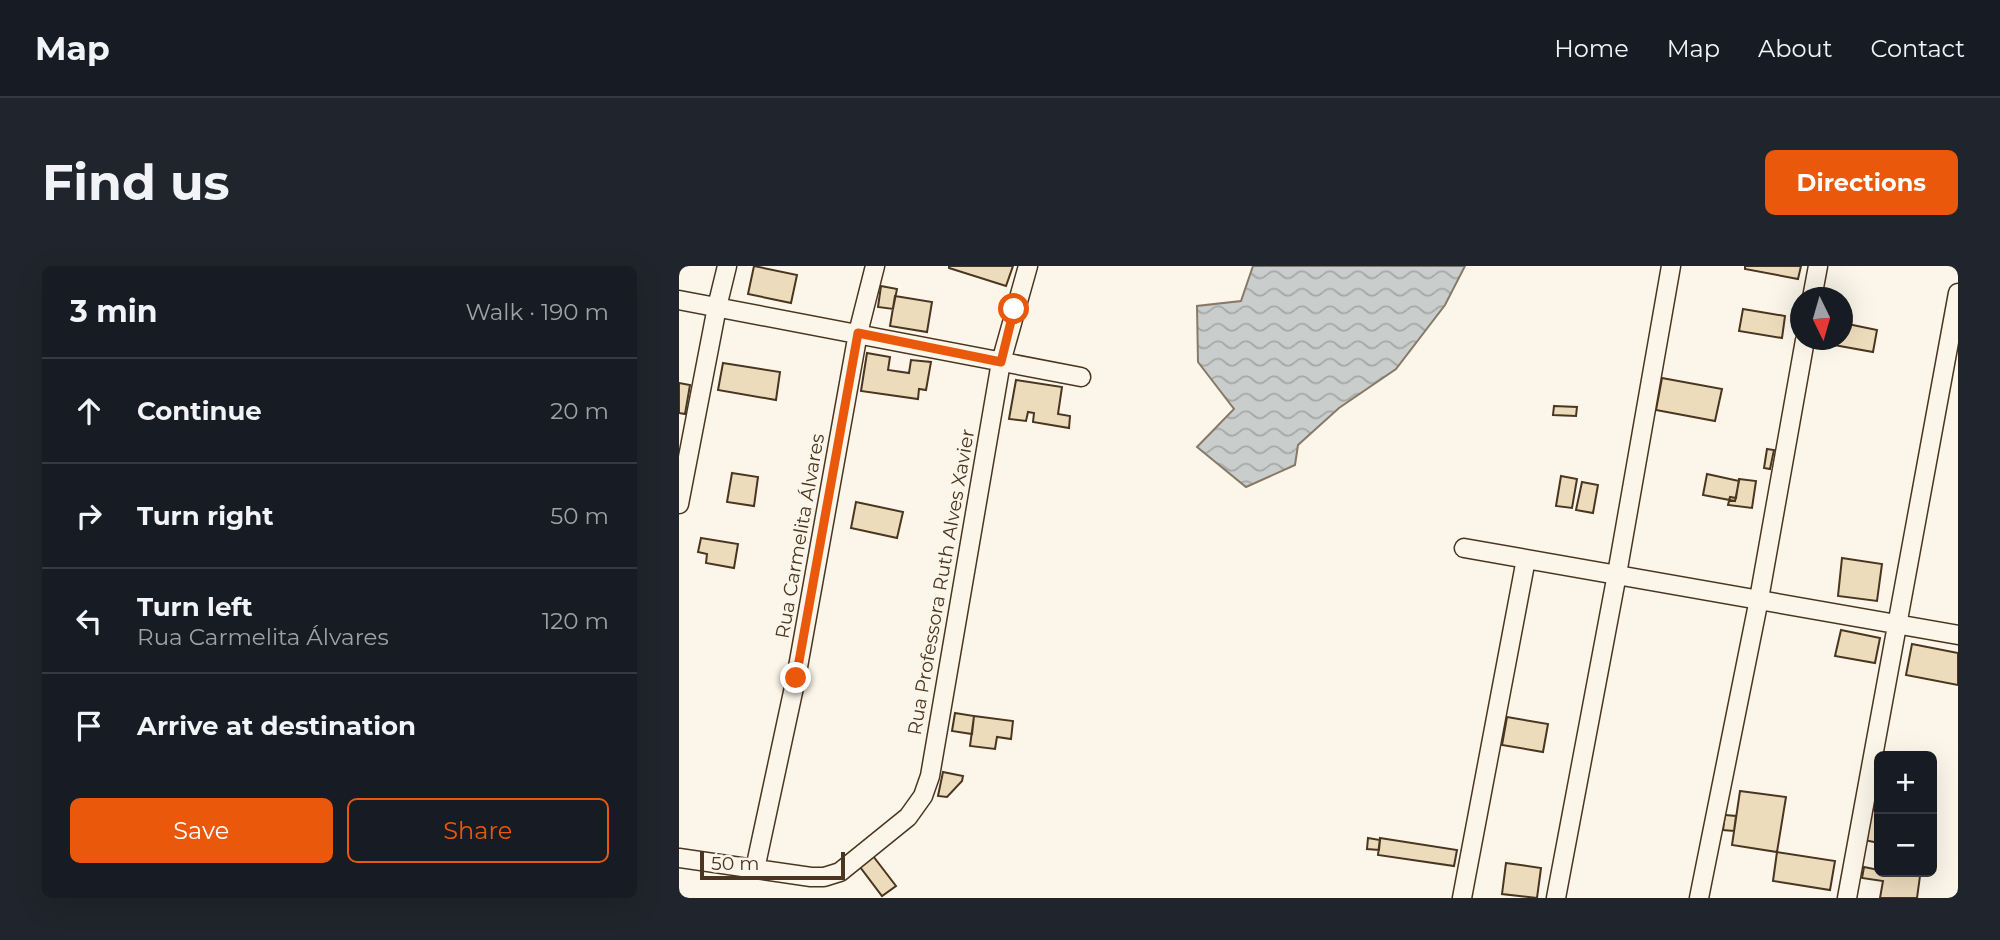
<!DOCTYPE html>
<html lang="en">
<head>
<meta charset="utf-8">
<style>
  :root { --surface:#171b24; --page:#20242c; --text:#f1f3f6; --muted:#9ea1a6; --line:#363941; --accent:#ea580c }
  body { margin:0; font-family:Montserrat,sans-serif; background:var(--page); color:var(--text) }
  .controls { position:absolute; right:21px; bottom:21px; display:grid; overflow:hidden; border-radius:10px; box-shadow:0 7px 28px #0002 }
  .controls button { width:63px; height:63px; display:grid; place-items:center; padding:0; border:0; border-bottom:2px solid var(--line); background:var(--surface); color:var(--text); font:35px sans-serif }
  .compass { position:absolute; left:1111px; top:21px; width:63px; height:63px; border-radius:50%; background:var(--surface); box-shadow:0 7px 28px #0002; rotate:175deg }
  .scale { position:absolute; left:21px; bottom:18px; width:145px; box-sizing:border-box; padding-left:7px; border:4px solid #4a3520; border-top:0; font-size:19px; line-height:24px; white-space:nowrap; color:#4a3520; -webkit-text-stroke:5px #fbf6e9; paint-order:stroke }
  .stop { position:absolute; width:21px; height:21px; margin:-16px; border:5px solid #ea580c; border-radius:50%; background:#fff }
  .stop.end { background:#ea580c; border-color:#fff; box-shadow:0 2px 7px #0008 }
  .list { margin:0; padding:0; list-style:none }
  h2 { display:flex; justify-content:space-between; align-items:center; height:91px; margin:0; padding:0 28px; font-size:30px }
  h2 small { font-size:23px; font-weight:400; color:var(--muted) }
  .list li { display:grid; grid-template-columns:46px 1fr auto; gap:21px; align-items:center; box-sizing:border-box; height:105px; padding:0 28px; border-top:2px solid var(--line) }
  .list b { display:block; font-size:26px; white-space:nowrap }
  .list p { margin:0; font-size:23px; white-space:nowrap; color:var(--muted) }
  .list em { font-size:23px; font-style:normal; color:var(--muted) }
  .actions { display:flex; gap:14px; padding:21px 28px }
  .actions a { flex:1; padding:16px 0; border:2px solid var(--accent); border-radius:10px; text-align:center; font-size:24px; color:var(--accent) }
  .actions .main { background:var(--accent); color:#fff }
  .icon { flex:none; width:38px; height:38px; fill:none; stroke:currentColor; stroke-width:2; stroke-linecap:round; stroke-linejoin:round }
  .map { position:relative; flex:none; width:1279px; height:632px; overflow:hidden; border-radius:10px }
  header { display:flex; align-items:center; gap:42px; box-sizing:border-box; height:98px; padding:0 35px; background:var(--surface); border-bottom:2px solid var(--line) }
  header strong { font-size:33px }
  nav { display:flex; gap:38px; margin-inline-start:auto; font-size:24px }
  .intro { display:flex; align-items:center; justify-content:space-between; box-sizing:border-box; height:168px; padding:0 42px }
  h1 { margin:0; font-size:49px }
  .button { padding:18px 32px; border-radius:10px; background:var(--accent); color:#fff; font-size:24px; font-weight:700 }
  main { display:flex; gap:42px; padding:0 42px }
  aside { flex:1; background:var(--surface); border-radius:10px; box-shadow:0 7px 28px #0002 }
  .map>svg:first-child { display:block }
  .water { fill:url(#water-waves); stroke:#887966; stroke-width:2 }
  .building { fill:#ecdcbc; stroke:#4a3520; stroke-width:2 }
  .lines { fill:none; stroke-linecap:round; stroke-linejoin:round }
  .minor-casing { stroke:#4a3520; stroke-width:21 }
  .minor { stroke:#fbf6e9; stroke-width:18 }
  .route { stroke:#ea580c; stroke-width:9 }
  .labels { text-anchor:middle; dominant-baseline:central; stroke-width:5; stroke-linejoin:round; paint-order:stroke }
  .street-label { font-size:19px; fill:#4a3520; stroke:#fbf6e9 }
</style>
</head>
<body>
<header>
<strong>Map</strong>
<nav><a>Home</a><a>Map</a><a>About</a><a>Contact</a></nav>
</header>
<div class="intro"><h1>Find us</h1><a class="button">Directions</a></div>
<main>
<aside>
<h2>3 min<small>Walk · 190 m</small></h2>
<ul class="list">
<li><svg class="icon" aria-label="ahead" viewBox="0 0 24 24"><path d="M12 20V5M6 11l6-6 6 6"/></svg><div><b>Continue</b></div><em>20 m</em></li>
<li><svg class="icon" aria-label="right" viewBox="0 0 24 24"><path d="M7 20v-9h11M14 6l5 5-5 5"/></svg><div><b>Turn right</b></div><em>50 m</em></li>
<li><svg class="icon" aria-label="left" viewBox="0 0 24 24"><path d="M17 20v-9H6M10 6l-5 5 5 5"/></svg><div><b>Turn left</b><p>Rua Carmelita Álvares</p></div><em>120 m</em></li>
<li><svg class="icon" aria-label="arrive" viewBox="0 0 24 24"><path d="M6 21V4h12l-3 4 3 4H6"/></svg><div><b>Arrive at destination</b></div></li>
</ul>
<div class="actions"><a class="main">Save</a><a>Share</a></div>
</aside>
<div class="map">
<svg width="1279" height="632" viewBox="0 0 1279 632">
  <defs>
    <pattern id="water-waves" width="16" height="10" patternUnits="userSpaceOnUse" patternTransform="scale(1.75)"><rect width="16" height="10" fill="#c9cecd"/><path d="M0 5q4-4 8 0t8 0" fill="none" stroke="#a5a8a6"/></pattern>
  </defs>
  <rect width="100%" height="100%" fill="#fbf6e9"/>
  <!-- water -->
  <path class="water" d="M574,0H786L766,39L717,103L660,142L619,179L616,199L567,221L518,181L555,143L519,96L518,40L562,35Z"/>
  <!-- building -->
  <path class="building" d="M75,0L118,9L112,37L69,28Z
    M270,0H334L327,20L270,2Z
    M1066,0H1122L1119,13L1066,3Z
    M202,20L218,23L214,43L199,41Z
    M216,30L253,36L248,66L211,60Z
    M1064,43L1106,50L1103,72L1060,65Z
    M1164,57L1198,64L1194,86L1144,77L1145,74H1164Z
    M188,87L211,91L209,104L230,107L232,94L252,96L247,124L240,123L239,133L182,125Z
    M44,97L101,106L97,134L39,124Z
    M983,112L1043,123L1036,155L977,144Z
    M337,114L383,121L379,148L391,150L390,162L354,156L355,147L349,146L347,155L330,153Z
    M0,117L11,119L6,148L0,147Z
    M875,140L898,141L897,150L874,149Z
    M1088,183L1095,184L1091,203L1085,202Z
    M53,207L79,211L75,240L48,236Z
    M1028,208L1060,215L1056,235L1024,229Z
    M882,210L898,213L893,242L877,240Z
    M1060,213L1077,215L1073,242L1049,239L1051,231L1057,232Z
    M903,216L919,219L914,247L897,244Z
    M177,236L224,246L218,272L172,262Z
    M22,272L59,278L55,302L27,297L28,288L19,286Z
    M1163,292L1203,298L1198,335L1159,330Z
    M1162,364L1201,372L1196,397L1156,390Z
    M1233,378L1279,387V419L1227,409Z
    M276,447L295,450L293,468L273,465Z
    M295,450L334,455L332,473L318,471L316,483L291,480Z
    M828,451L869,458L864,486L823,479Z
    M264,506L284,510L283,515L268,531L259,530Z
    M1061,525L1107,531L1098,586L1053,579Z
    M1190,543L1200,545V577L1185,574Z
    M1046,549L1057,550L1055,565L1044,564Z
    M689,572L701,574L700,584L688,583Z
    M701,572L778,584L775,600L699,589Z
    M191,586L217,620L203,630L178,597Z
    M1098,586L1156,595L1151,624L1094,615Z
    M827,597L862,602L858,632L823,628Z
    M1185,601L1200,604V606L1241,610L1238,632H1201L1204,615L1183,612Z"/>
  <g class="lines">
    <defs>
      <path id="minor" d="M1133,32L1139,0
        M0,34L402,111
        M0,238L38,41L48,0
        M785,282L1279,369
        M0,592L132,611H145L161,606L229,551L244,530L251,510L322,96L349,0
        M76,603L117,412L179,67L196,0
        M783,632L847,293
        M877,632L938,308L992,0
        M1020,632L1080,333L1126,74
        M1168,632L1279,27"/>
    </defs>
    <!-- minor casing -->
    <use href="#minor" class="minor-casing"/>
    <!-- minor -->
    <use href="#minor" class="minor"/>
  </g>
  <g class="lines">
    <!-- route -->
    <path class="route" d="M117,412L179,67L322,96L335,43"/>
  </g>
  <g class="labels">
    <!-- street labels -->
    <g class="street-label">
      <text transform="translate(121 270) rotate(-80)">Rua Carmelita Álvares</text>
      <text transform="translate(262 316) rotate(-80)">Rua Professora Ruth Alves Xavier</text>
    </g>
  </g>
</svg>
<div class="controls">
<button>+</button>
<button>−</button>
</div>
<svg class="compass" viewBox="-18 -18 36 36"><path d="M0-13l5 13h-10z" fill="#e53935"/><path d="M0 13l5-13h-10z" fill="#9ea1a6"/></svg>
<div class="scale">50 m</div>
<div class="stop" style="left:335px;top:43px"></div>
<div class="stop end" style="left:117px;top:412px"></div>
</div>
</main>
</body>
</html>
